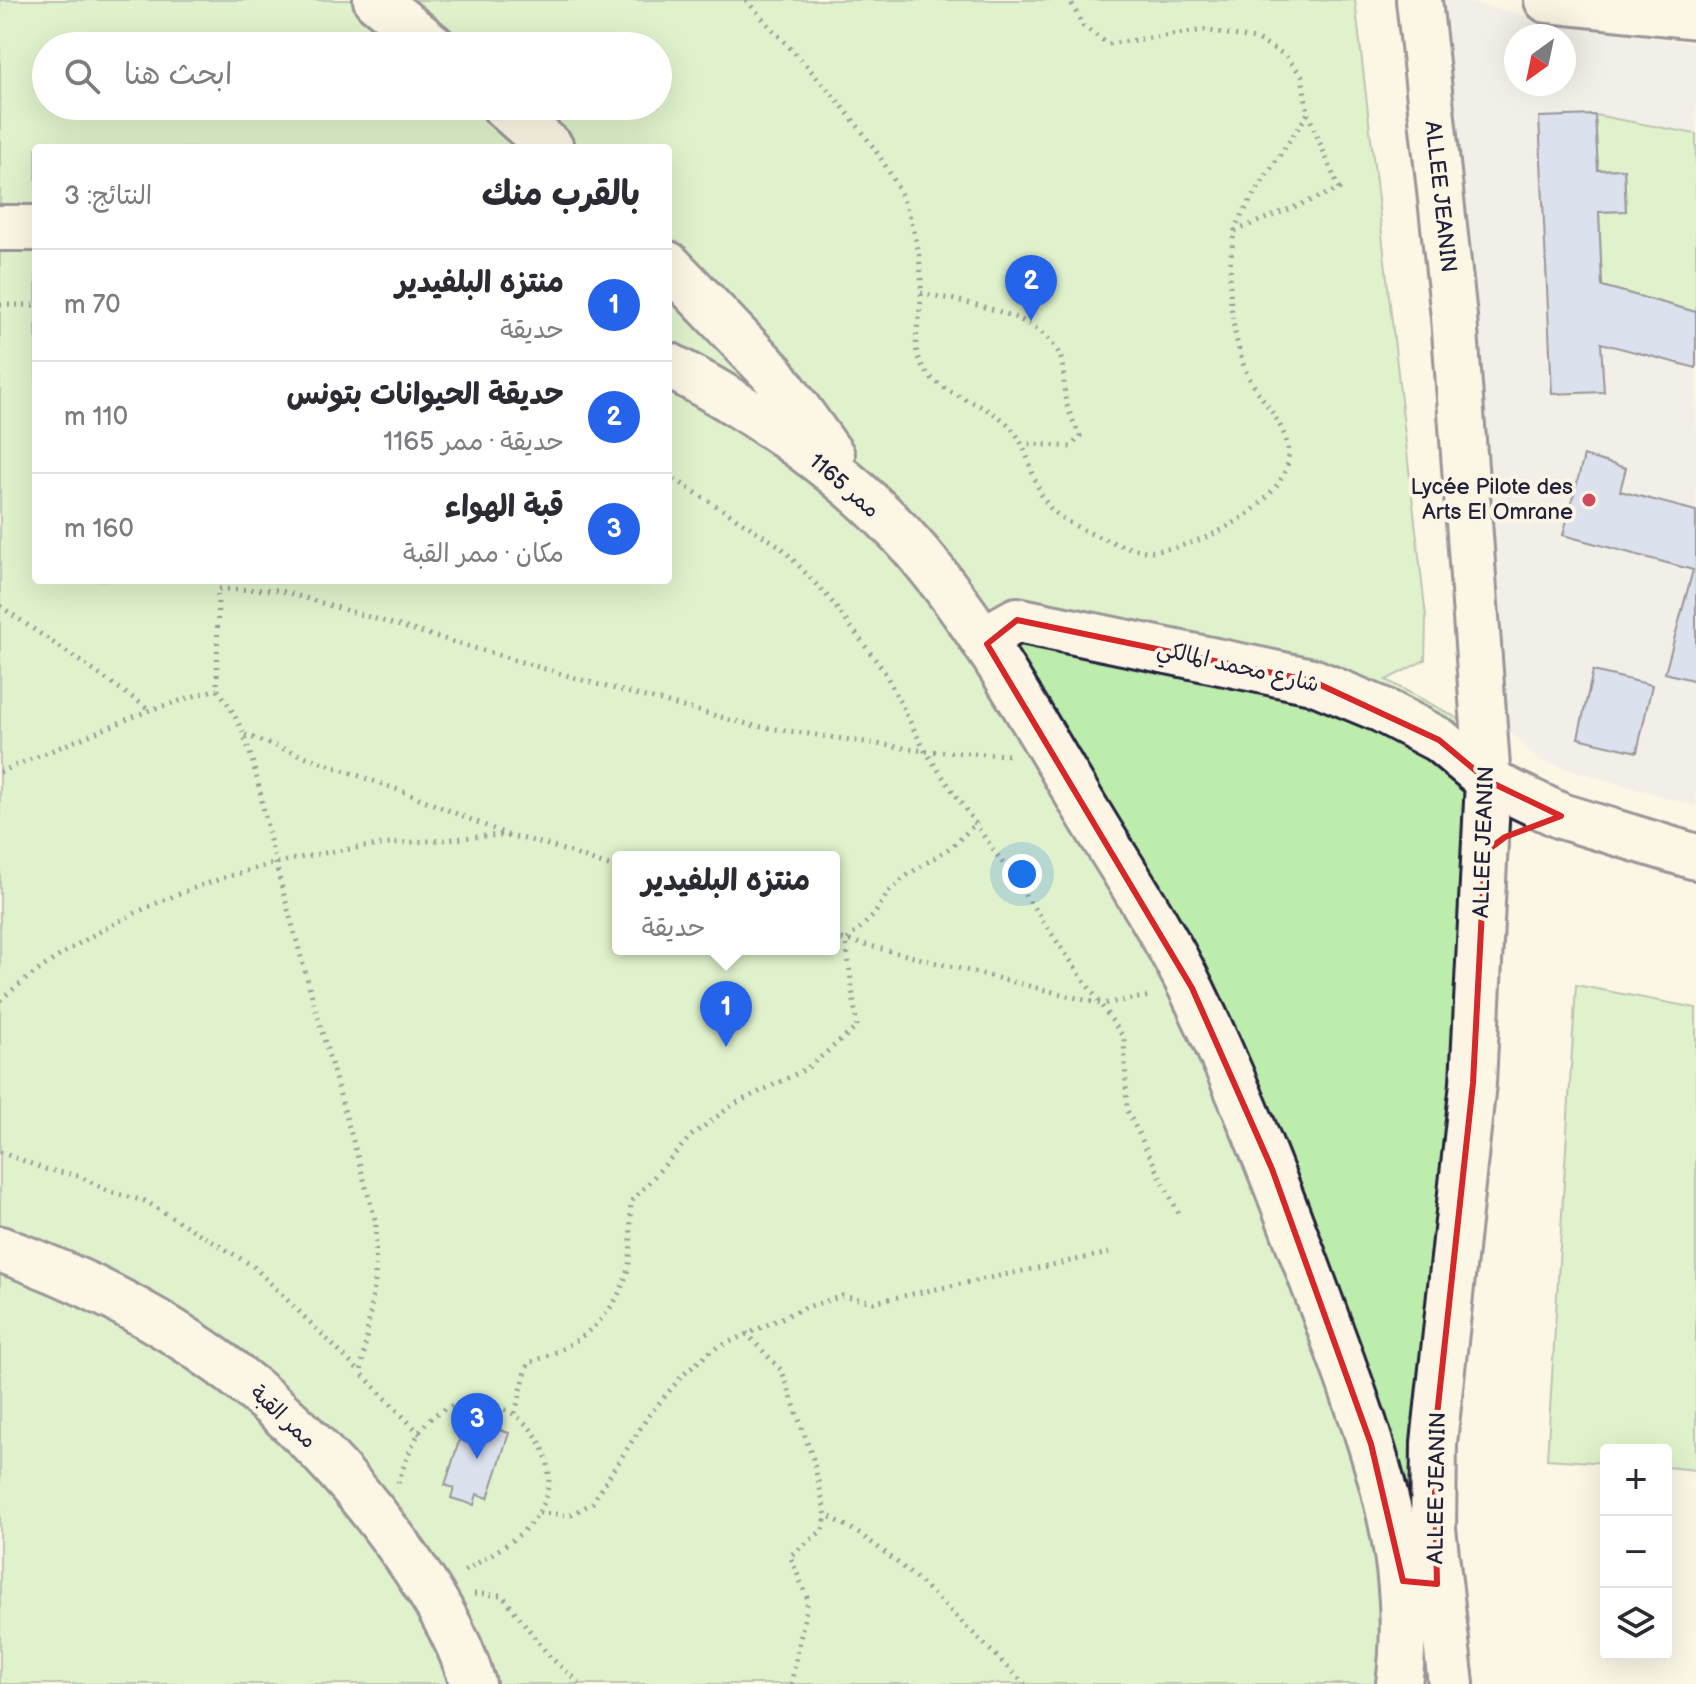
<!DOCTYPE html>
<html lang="ar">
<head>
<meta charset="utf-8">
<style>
  :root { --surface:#fff; --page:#f2f2f3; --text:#2b2b33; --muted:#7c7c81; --line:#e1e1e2; --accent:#2563eb }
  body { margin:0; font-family:"Balsamiq Sans","Playpen Sans Arabic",sans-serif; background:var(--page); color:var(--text); direction:rtl }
  .controls { position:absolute; right:24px; bottom:24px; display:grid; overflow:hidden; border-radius:8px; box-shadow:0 8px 32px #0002 }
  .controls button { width:72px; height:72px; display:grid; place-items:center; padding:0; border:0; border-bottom:2px solid var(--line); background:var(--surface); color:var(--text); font:40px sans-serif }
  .compass { position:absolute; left:1504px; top:24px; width:72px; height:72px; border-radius:50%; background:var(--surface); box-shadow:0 8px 32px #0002; rotate:213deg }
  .you { position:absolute; left:1022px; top:874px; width:28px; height:28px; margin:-20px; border:6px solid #fff; border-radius:50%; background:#1a73e8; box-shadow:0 0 0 12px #1a73e833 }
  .badge { display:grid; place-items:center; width:52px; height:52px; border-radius:50%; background:var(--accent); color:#fff; font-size:26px; font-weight:700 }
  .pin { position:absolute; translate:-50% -66px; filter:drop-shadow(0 2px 4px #0008) }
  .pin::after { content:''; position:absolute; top:42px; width:28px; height:24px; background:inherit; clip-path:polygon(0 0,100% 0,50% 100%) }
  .popup { position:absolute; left:612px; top:851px; width:228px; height:104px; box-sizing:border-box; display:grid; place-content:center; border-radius:8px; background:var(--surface); filter:drop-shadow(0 2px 6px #0005); font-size:26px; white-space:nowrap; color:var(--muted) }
  .popup b { font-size:30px; color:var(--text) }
  .popup::after { content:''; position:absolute; left:50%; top:100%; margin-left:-16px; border:16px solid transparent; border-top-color:var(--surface) }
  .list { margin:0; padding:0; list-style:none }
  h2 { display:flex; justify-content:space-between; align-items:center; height:104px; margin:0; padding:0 32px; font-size:34px }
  h2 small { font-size:26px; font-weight:400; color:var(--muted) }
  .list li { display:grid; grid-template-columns:52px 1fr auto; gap:24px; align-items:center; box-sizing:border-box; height:112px; padding:0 32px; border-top:2px solid var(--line) }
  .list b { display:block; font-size:30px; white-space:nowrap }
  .list p { margin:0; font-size:26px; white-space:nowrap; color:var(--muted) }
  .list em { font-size:26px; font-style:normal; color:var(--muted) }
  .icon { flex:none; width:44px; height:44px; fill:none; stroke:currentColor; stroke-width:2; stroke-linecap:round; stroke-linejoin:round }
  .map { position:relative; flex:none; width:1696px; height:1684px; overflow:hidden; direction:ltr }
  .search { position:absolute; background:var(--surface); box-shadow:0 8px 32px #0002; left:32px; top:32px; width:640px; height:88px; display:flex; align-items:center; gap:20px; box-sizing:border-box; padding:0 28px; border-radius:44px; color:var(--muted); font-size:30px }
  .panel { position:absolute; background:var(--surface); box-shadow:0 8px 32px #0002; left:32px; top:144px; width:640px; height:440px; border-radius:8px; direction:rtl }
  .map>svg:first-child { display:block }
  .built { fill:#e6e7ea; fill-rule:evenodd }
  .green { fill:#bdedac; stroke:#708874; stroke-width:2; fill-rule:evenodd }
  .building { fill:#b4c7f6; stroke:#22223b; stroke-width:2 }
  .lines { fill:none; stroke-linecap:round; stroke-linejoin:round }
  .minor-casing { stroke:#22223b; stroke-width:50 }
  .path { stroke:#22223b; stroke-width:5; stroke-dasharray:2 6; stroke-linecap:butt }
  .minor { stroke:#fcf5e5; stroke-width:44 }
  .marked { fill:none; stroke:#d62828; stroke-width:6; stroke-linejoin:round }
  .poi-dot { fill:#d1495b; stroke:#fcf5e5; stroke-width:3 }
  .labels { text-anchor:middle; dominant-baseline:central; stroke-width:8; stroke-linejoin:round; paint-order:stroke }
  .street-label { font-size:22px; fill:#22223b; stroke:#fcf5e5 }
  .poi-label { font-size:22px; fill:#22223b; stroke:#fcf5e5; text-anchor:end }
</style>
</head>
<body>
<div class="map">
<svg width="1696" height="1684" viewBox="0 0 1696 1684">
  <rect width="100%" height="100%" fill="#fcf5e5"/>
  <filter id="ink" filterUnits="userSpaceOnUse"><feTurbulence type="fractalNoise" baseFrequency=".0125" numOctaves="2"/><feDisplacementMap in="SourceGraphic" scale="16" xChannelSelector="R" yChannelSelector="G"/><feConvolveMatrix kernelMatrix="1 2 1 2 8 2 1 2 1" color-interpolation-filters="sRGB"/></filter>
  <g filter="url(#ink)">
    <!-- built -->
    <path class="built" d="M1438,0H1459L1540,19L1696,44V806L1540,761L1490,712L1475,287ZM1516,36H1564V84H1516Z"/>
    <!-- green -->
    <path class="green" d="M0,0H1355L1426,617L1425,660L1386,680L1461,720L1465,814L1464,932L1420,1434L1431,1684H0ZM46,46H658V106H46ZM36,148H668V580H36ZM618,857H834V949H618Z
      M1595,115L1696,134V312L1602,286L1599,212L1626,210L1624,169L1598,170Z
      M1576,985L1696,1008V1470L1666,1467V1450H1606V1463L1547,1459Z"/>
    <!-- building -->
    <path class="building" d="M1595,115L1598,170L1624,169L1626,211L1599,212L1602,286L1696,312V368L1601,343L1604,392L1552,394L1539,117Z
      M1584,456L1626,468L1620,491L1696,511V681L1665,673L1693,570L1563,535Z
      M1593,671L1652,685L1637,752L1578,738Z
      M466,1419L509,1433L488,1498L477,1494L474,1505L451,1498L454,1488L445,1485Z"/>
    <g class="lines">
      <defs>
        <g id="minor">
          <path d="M376,0L433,46"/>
          <path id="s1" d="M1419,0L1454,317L1488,781L1473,1083L1434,1443L1433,1529L1451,1684"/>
          <path d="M1547,0L1696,16"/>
          <path d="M504,106L551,148"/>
          <path d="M0,228H36"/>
          <path d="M668,264L772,373L832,456"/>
          <path d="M668,365C755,410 854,478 918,553C979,625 1026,708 1074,789C1113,856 1159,922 1193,992C1243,1096 1284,1203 1324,1312C1368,1433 1417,1552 1399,1684"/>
          <path d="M987,644L999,630L1017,620L1312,681L1382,710L1439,740L1488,781L1561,816L1696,857"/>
          <path d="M0,1249C166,1309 290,1397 395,1541C427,1585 457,1631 473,1684"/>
        </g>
      </defs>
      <!-- minor casing -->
      <use href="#minor" class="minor-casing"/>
      <!-- path -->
      <path class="path" d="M746,0C797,57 861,118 897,186C914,220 923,260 921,299C920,315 913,341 918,357C932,395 977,398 1004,421C1033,445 1028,485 1053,511C1069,527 1131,553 1154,551C1199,546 1256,519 1281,479C1307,439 1258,402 1245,369C1230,328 1226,277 1234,234C1237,215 1294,135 1308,113L1302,76L1285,55L1255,39L1205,30L1108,44L1083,26L1070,0
        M1235,231L1339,189L1308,114
        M921,293C962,302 1031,311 1056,348C1067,364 1062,384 1066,402C1069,413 1075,425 1080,436L1071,447L1024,443
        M0,305H36
        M668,475L781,547L829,598L884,671L925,751L1124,1038L1127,1110L1180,1216
        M0,606L149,709
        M245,735L407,793L508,835
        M0,772L150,710L217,689
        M834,937L1101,1004L1151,996
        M0,1000C122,898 271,850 429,841C456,840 488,833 514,837C548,842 585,859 618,869
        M0,1152L45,1169L79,1176L110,1192L145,1201L253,1266L360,1372
        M746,1333L782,1371L813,1459L826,1515C896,1548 968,1630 1025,1684
        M515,1413L528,1363C576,1348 619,1316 629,1264C632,1245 630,1222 631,1202L691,1136L734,1104L806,1069L857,1027L846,941L874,915L887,894L906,876L953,846L977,822
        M420,1434L361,1373L375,1281L376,1223C343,1104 308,985 276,865C260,806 257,737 217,689L218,589L278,590L596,684L755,726L925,751L1010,755
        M398,1483C405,1462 416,1428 436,1414C498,1373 577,1447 539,1512C523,1539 487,1556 462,1573
        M539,1513L571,1515L592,1503L649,1415L682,1376L712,1350L804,1308L842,1296L874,1302L1109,1253
        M474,1594L502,1595L550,1657L581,1684
        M791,1684L808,1600L790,1556L823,1530L826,1515"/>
      <!-- minor -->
      <use href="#minor" class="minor"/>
    </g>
  </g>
  <!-- marked area -->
  <path d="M0 0H1696V1684H0ZM1017,620L1312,681L1439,740L1488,781L1561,816L1505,837L1485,852L1473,1083L1434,1443L1437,1584L1403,1581L1371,1444L1272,1169L1192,988L987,644Z" fill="#fcf5e5" fill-opacity=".55" fill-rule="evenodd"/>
  <path class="marked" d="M1017,620L1312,681L1439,740L1488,781L1561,816L1505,837L1485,852L1473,1083L1434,1443L1437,1584L1403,1581L1371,1444L1272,1169L1192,988L987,644Z"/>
  <!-- markers -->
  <circle class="poi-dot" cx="1589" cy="500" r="8"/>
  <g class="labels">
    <!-- street labels -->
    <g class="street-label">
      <text stroke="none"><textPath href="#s1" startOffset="198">ALLEE JEANIN</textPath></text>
      <text transform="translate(844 486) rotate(41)">ممر 1165</text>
      <text transform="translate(1238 667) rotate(13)">شارع محمد المالكي</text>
      <text transform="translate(1484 842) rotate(-88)">ALLEE JEANIN</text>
      <text transform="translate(283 1417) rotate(43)">ممر القبة</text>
      <text transform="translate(1437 1488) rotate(-89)">ALLEE JEANIN</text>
    </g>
    <!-- poi labels -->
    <g class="poi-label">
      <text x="1573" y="487">Lycée Pilote des<tspan x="1573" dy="25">Arts El Omrane</tspan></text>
    </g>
  </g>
</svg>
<div class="controls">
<button>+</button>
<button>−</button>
<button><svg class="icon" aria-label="layers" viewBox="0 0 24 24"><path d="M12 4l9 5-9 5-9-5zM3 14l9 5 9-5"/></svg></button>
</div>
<svg class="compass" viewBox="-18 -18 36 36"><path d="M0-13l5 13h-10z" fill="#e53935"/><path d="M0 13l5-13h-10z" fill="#7c7c81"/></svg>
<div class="you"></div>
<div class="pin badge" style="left:726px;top:1047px">1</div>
<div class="popup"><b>منتزه البلفيدير</b>حديقة</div>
<div class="pin badge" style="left:1031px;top:321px">2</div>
<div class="pin badge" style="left:477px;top:1459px">3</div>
<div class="search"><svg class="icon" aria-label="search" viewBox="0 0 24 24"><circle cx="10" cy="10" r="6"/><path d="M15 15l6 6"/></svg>ابحث هنا</div>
<section class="panel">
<h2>بالقرب منك<small>النتائج: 3</small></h2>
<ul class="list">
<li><span class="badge">1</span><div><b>منتزه البلفيدير</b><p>حديقة</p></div><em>70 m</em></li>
<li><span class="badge">2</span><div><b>حديقة الحيوانات بتونس</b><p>حديقة · ممر 1165</p></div><em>110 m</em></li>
<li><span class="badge">3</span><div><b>قبة الهواء</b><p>مكان · ممر القبة</p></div><em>160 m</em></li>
</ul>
</section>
</div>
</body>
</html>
